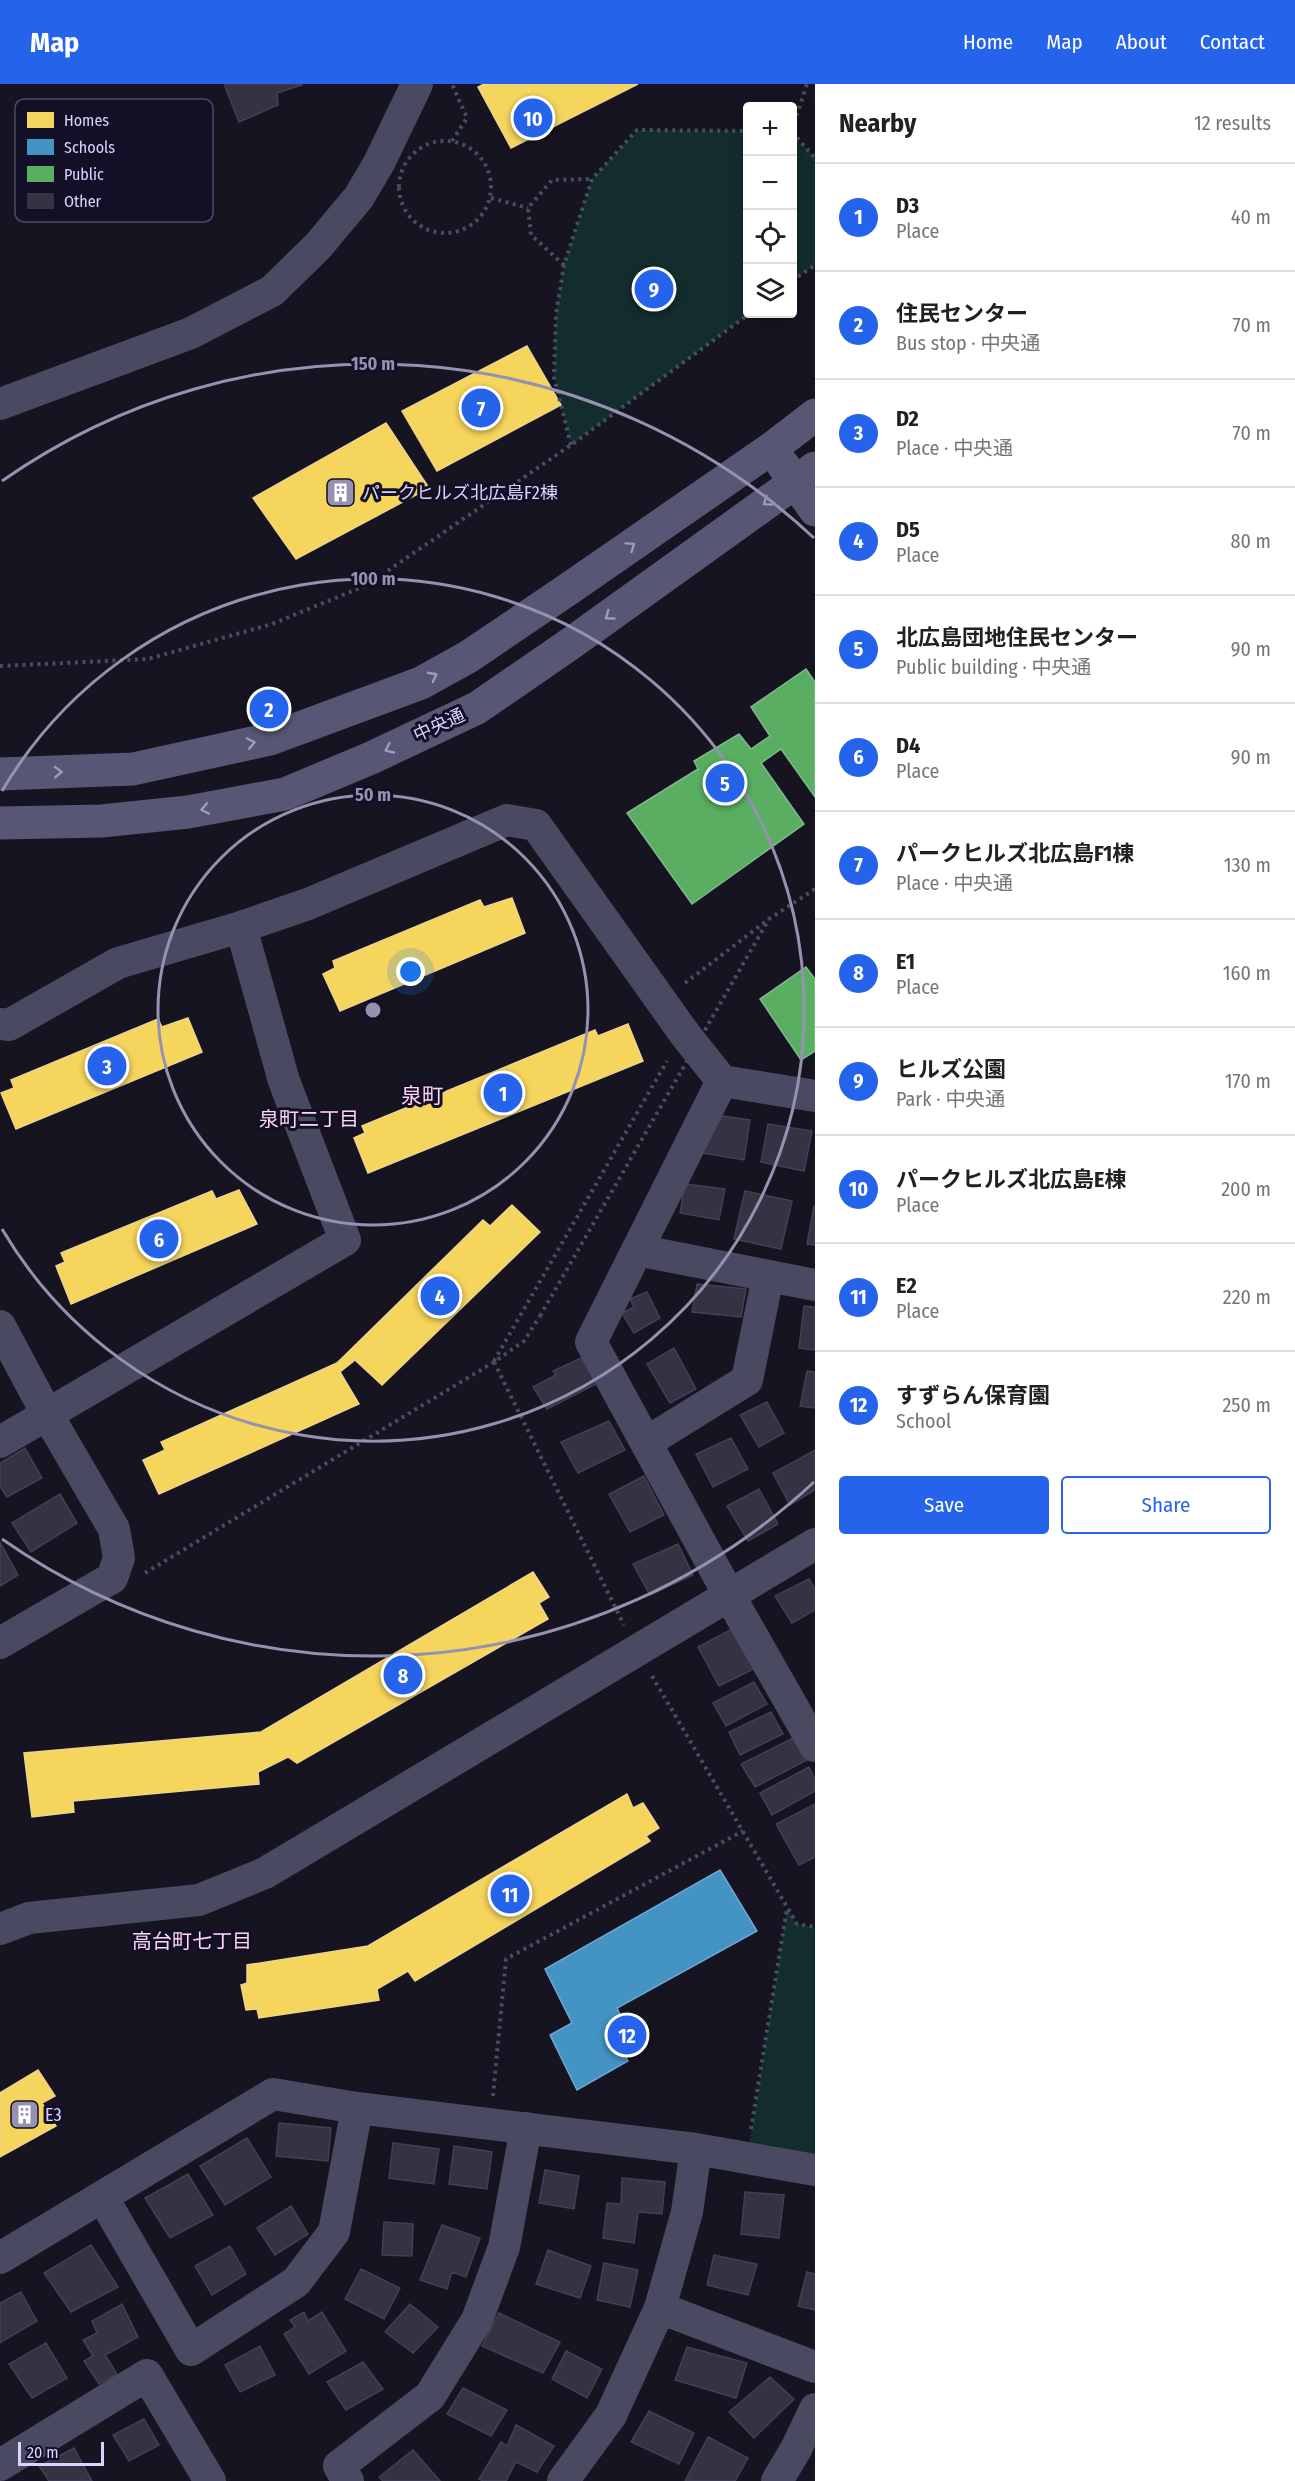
<!DOCTYPE html>
<html lang="en">
<head>
<meta charset="utf-8">
<style>
  :root { --surface:#fff; --page:#f6f6f6; --text:#202124; --muted:#757577; --line:#e0e0e0; --accent:#2563eb }
  body { margin:0; font-family:"Fira Sans Condensed","Noto Sans JP",sans-serif; background:var(--page); color:var(--text) }
  .controls { position:absolute; right:18px; top:18px; display:grid; overflow:hidden; border-radius:6px; box-shadow:0 3px 15px #0003 }
  .controls button { width:54px; height:54px; display:grid; place-items:center; padding:0; border:0; border-bottom:2px solid var(--line); background:var(--surface); color:var(--text); font:30px sans-serif }
  .scale { position:absolute; left:18px; bottom:15px; width:86px; box-sizing:border-box; padding-left:6px; border:3px solid #d9d4ff; border-top:0; font-size:16px; line-height:21px; white-space:nowrap; color:#d9d4ff; -webkit-text-stroke:4px #130f26; paint-order:stroke }
  .you { position:absolute; left:411px; top:888px; width:21px; height:21px; margin:-15px; border:4px solid #fff; border-radius:50%; background:#1a73e8; box-shadow:0 0 0 9px #1a73e833 }
  .badge { display:grid; place-items:center; width:39px; height:39px; border-radius:50%; background:var(--accent); color:#fff; font-size:20px; font-weight:700 }
  .pin { position:absolute; translate:-50% -50%; border:3px solid #fff; box-shadow:0 2px 6px #0006 }
  .list { margin:0; padding:0; list-style:none }
  h2 { display:flex; justify-content:space-between; align-items:center; height:78px; margin:0; padding:0 24px; font-size:26px }
  h2 small { font-size:20px; font-weight:400; color:var(--muted) }
  .list li { display:grid; grid-template-columns:39px 1fr auto; gap:18px; align-items:center; box-sizing:border-box; height:108px; padding:0 24px; border-top:2px solid var(--line) }
  .list b { display:block; font-size:22px; white-space:nowrap }
  .list p { margin:0; font-size:20px; white-space:nowrap; color:var(--muted) }
  .list em { font-size:20px; font-style:normal; color:var(--muted) }
  .actions { display:flex; gap:12px; padding:18px 24px }
  .actions a { flex:1; padding:14px 0; border:2px solid var(--accent); border-radius:6px; text-align:center; font-size:21px; color:var(--accent) }
  .actions .main { background:var(--accent); color:#fff }
  .icon { flex:none; width:33px; height:33px; fill:none; stroke:currentColor; stroke-width:2; stroke-linecap:round; stroke-linejoin:round }
  .map { position:relative; flex:none; width:815px; height:2397px; overflow:hidden }
  header { display:flex; align-items:center; gap:36px; box-sizing:border-box; height:84px; padding:0 30px; background:var(--accent); color:#fff }
  header strong { font-size:28px }
  nav { display:flex; gap:33px; margin-inline-start:auto; font-size:21px }
  main { display:flex }
  aside { flex:1; background:var(--surface) }
  .map>svg:first-child { display:block }
  .green { fill:#132c2d }
  .homes { fill:#f6d55c; stroke:#edd58d; stroke-width:1.5 }
  .schools { fill:#4393c3; stroke:#70a6d5; stroke-width:1.5 }
  .public { fill:#5aae61; stroke:#80b990; stroke-width:1.5 }
  .building { fill:#343243; stroke:#433f54; stroke-width:1.5 }
  .lines { fill:none; stroke-linecap:round; stroke-linejoin:round }
  .path { stroke:#44505f; stroke-width:4; stroke-dasharray:3 4.5; stroke-linecap:butt }
  .street { stroke:#4a4962; stroke-width:32 }
  .secondary { stroke:#575674; stroke-width:33 }
  .path-bridge { stroke:#44505f; stroke-width:4; stroke-dasharray:3 4.5; stroke-linecap:butt }
  .oneway { stroke:#9e9bc0 }
  .ring { fill:none; stroke:#9591b1; stroke-width:3 }
  .labels { text-anchor:middle; dominant-baseline:central; stroke-width:6; stroke-linejoin:round; paint-order:stroke }
  .poi-label { font-size:18px; fill:#d9d4ff; stroke:#130f26; text-anchor:start }
  .street-label { font-size:18px; fill:#d9d4ff; stroke:#130f26 }
  .neighbourhood-label { font-size:20px; fill:#ffd6f0; stroke:#130f26 }
  .quarter-label { font-size:21px; fill:#ffd6f0; stroke:#130f26 }
  .key { fill:#130f26; stroke:#4e4a67; stroke-width:1.5 }
  .key-label { font-size:16px; fill:#d9d4ff }
  .centre { fill:#9591b1; stroke:#130f26; stroke-width:3 }
  .ring-label { font-size:18px; text-anchor:middle; font-weight:bold; fill:#9591b1; stroke:#130f26; stroke-width:6; stroke-linejoin:round; paint-order:stroke }
</style>
</head>
<body>
<header>
<strong>Map</strong>
<nav><a>Home</a><a>Map</a><a>About</a><a>Contact</a></nav>
</header>
<main>
<div class="map">
<svg width="815" height="2397" viewBox="0 0 815 2397">
  <rect width="100%" height="100%" fill="#161421"/>
  <!-- green -->
  <path class="green" d="M637,46L747,47L749,230L571,361L554,293L556,230L564,181L592,95Z
    M792,48L815,74V181L793,197Z
    M787,1824L797,1840L815,1843V2086L747,2074Z"/>
  <!-- homes -->
  <path class="homes" d="M484,0H638L511,64L478,3Z
    M527,262L561,321L437,387L402,327Z
    M386,339L429,404L296,475L253,414Z
    M512,814L525,849L340,927L323,890L335,884L333,877L480,816L484,823Z
    M188,934L202,968L16,1045L1,1009L14,1004L11,996L158,935L162,943Z
    M628,940L643,977L368,1089L354,1054L365,1049L362,1042L595,946L598,952Z
    M239,1106L257,1140L71,1220L56,1182L65,1178L61,1169L212,1107L216,1115Z
    M512,1121L540,1148L382,1301L355,1276L340,1288L359,1320L159,1410L143,1376L165,1366L161,1358L337,1279L483,1136L490,1142Z
    M533,1488L549,1513L539,1519L548,1535L297,1679L288,1673L258,1688L259,1700L73,1717L74,1728L32,1733L24,1669L261,1648Z
    M627,1710L633,1724L643,1719L659,1744L646,1752L650,1757L415,1897L408,1887L377,1905L379,1916L259,1934L257,1925L246,1926L241,1901L247,1899V1881L368,1862Z
    M38,1986L55,2012L42,2019L56,2042L0,2073V2009Z"/>
  <!-- schools -->
  <path class="schools" d="M720,1786L757,1847L617,1924L625,1941L613,1948L628,1977L577,2006L550,1951L572,1939L545,1885Z"/>
  <!-- public -->
  <path class="public" d="M806,585L815,598V713L781,665L761,679L804,740L692,820L627,729L698,685L694,677L739,650L751,665L770,652L751,623Z
    M806,883L815,895V967L801,976L760,915Z"/>
  <!-- building -->
  <path class="building" d="M224,0H301L302,1L277,9L278,21L239,38Z
    M709,1030L750,1036L744,1076L702,1069Z
    M768,1040L812,1047L804,1087L761,1078Z
    M685,1100L725,1105L719,1136L680,1129Z
    M745,1107L792,1117L781,1165L734,1155Z
    M814,1122H815V1161L807,1160Z
    M697,1200L746,1205L741,1233L692,1228Z
    M647,1208L660,1234L634,1249L622,1229L634,1223L630,1215Z
    M804,1222L815,1223V1266L799,1264Z
    M674,1264L696,1305L670,1319L647,1280Z
    M581,1274L596,1300L547,1325L533,1303L556,1291L553,1287Z
    M807,1287L815,1288V1324L800,1322Z
    M767,1318L784,1349L759,1363L740,1331Z
    M609,1337L625,1366L578,1389L561,1358Z
    M731,1354L748,1385L713,1403L696,1370Z
    M25,1364L42,1394L7,1413L0,1402V1379Z
    M815,1366V1406L790,1421L773,1389Z
    M644,1392L664,1431L630,1448L609,1410Z
    M759,1405L778,1440L748,1457L727,1422Z
    M60,1410L77,1439L31,1468L12,1439Z
    M0,1458L18,1491L0,1502Z
    M678,1460L693,1491L650,1511L633,1480Z
    M809,1495L815,1505V1526L792,1539L775,1512Z
    M734,1544L754,1585L719,1602L698,1563Z
    M754,1598L767,1620L726,1642L713,1619Z
    M771,1628L783,1650L740,1671L729,1648Z
    M793,1654L807,1676L755,1703L741,1680Z
    M809,1683L815,1695V1707L772,1731L760,1709Z
    M815,1720V1773L799,1781L776,1740Z
    M279,2039L331,2044L328,2077L276,2072Z
    M247,2054L271,2093L225,2121L200,2082Z
    M393,2059L439,2065L434,2100L389,2094Z
    M454,2062L492,2068L487,2105L449,2100Z
    M545,2086L579,2092L574,2125L539,2119Z
    M188,2090L213,2131L170,2154L145,2114Z
    M622,2094L665,2098L662,2130L638,2128L634,2159L603,2154L607,2119L621,2120Z
    M745,2108L784,2111L779,2154L741,2150Z
    M291,2122L308,2150L275,2171L257,2144Z
    M384,2138L413,2140L412,2172L382,2171Z
    M442,2141L480,2154L466,2193L452,2188L447,2205L420,2196Z
    M91,2161L118,2203L71,2228L44,2189Z
    M230,2162L246,2190L212,2211L195,2182Z
    M548,2166L591,2182L580,2214L536,2200Z
    M714,2171L757,2180L748,2211L707,2201Z
    M604,2179L638,2186L630,2223L597,2216Z
    M361,2185L400,2204L384,2235L345,2215Z
    M807,2188L815,2190V2226L798,2222Z
    M21,2208L37,2237L0,2259V2219Z
    M122,2220L138,2253L105,2271L117,2290L99,2300L84,2277L93,2272L83,2256L97,2249L92,2237Z
    M410,2220L438,2243L413,2269L385,2248Z
    M304,2228L308,2237L322,2228L346,2267L309,2290L284,2250L295,2243L290,2236Z
    M499,2229L560,2258L543,2289L482,2262Z
    M46,2259L67,2294L32,2314L9,2280Z
    M260,2262L275,2291L240,2308L225,2281Z
    M687,2263L747,2279L736,2314L675,2296Z
    M566,2267L602,2285L587,2314L552,2295Z
    M363,2278L383,2305L346,2326L327,2298Z
    M770,2293L794,2315L754,2354L729,2328Z
    M463,2304L507,2326L491,2352L447,2330Z
    M649,2327L694,2349L679,2380L631,2358Z
    M144,2335L159,2361L129,2377L113,2351Z
    M516,2341L554,2362L537,2388L516,2378L506,2397H483L479,2395L501,2358L507,2362Z
    M708,2353L748,2374L735,2397H685Z
    M74,2364L92,2397H49L39,2382Z
    M413,2366L440,2397H383L379,2393Z"/>
  <g class="lines">
    <!-- path -->
    <path class="path" d="M792,46L807,0
      M792,48L815,74
      M399 103a46 46 0 1 1 92 0a46 46 0 1 1-92 0Z
      M452,57L467,34L452,0
      M491,114L528,124
      M564,181L531,151L528,124L552,96L592,95
      M792,197L815,181
      M571,361L554,293L556,230L564,181L592,95L637,46L748,47
      M0,582L148,575L272,540L367,501L571,361L749,230
      M685,899L769,835L815,805
      M494,1277L667,977
      M494,1278L624,1541
      M145,1489L494,1278L524,1257L540,1232
      M652,1592L797,1840L815,1843
      M493,2012L506,1875L743,1747
      M751,2045L787,1824"/>
    <!-- street -->
    <path class="street" d="M0,320L191,249L272,207L318,162L359,113L379,79L417,0
      M0,940L9,941L118,879L241,843L308,820L507,736L536,741L684,949L722,997L815,1012
      M722,997L591,1258L729,1511L815,1662
      M637,1166L815,1201
      M0,1242L47,1330L114,1445L119,1474L112,1494L0,1559
      M0,1358L345,1156L284,997L241,843
      M647,1358L747,1296L768,1192
      M0,1845L29,1834L199,1816L265,1789L815,1460
      M103,2114L191,2266L296,2198L334,2148L357,2024
      M0,2174L273,2010L357,2024L696,2065L815,2086
      M660,2224L815,2283
      M0,2381L147,2291L210,2397
      M348,2397L339,2382L430,2312L477,2236L504,2163L526,2044
      M563,2397L611,2331L660,2224L687,2128L696,2065
      M777,2397L796,2365L815,2325"/>
    <!-- secondary -->
    <path class="secondary" d="M783,381L815,426
      M0,690L133,685L270,655L421,599L468,573L570,504L772,364L815,331
      M0,739L102,737L188,728L285,710L371,674L477,624L570,560L815,384"/>
    <!-- path-bridge -->
    <path class="path-bridge" d="M540,1232L769,835"/>
  </g>
  <!-- one-way arrows -->
  <defs><path id="oneway-chevron" d="M-2-3.5L2.5 0L-2 3.5" fill="none" stroke-width="1.6" stroke-linecap="round" stroke-linejoin="round" transform="scale(1.5)"/></defs>
  <g class="oneway">
    <use href="#oneway-chevron" transform="translate(767 418) rotate(145)"/>
    <use href="#oneway-chevron" transform="translate(631 462) rotate(-35)"/>
    <use href="#oneway-chevron" transform="translate(609 532) rotate(144)"/>
    <use href="#oneway-chevron" transform="translate(433 592) rotate(-28)"/>
    <use href="#oneway-chevron" transform="translate(251 659) rotate(-12)"/>
    <use href="#oneway-chevron" transform="translate(389 665) rotate(155)"/>
    <use href="#oneway-chevron" transform="translate(58 688) rotate(-2)"/>
    <use href="#oneway-chevron" transform="translate(205 725) rotate(169)"/>
  </g>
  <!-- distance rings -->
  <g class="ring">
    <circle cx="373" cy="926" r="215"/>
    <path d="M2 707A431 431 0 1 1 2 1145"/>
    <path d="M814 1398A646 646 0 0 1 2 1455M2 397A646 646 0 0 1 814 454"/>
  </g>
  <!-- icons -->
  <defs>
    <symbol id="building-square" viewBox="-11 -11 22 22"><rect x="-9" y="-9" width="18" height="18" rx="4" fill="#9591b1" stroke="#130f26"/><path d="M-4-6H4V6H1V3H-1V6H-4ZM-2.5-4.3h1.7v1.8h-1.7ZM.8-4.3h1.7v1.8H.8ZM-2.5-1h1.7V.8h-1.7ZM.8-1h1.7V.8H.8Z" fill="#fff"/></symbol>
  </defs>
  <g fill-rule="evenodd">
    <use href="#building-square" x="324" y="392" width="33" height="33"/>
    <use href="#building-square" x="8" y="2014" width="33" height="33"/>
  </g>
  <g class="labels">
    <!-- poi labels -->
    <g class="poi-label">
      <text x="362" y="409">パークヒルズ北広島F2棟</text>
      <text x="45" y="2031">E3</text>
    </g>
    <!-- street labels -->
    <g class="street-label">
      <text transform="translate(439 641) rotate(-25)">中央通</text>
    </g>
    <!-- neighbourhood labels -->
    <g class="neighbourhood-label">
      <text x="309" y="1035">泉町二丁目</text>
      <text x="192" y="1857">高台町七丁目</text>
    </g>
    <!-- quarter labels -->
    <g class="quarter-label">
      <text x="422" y="1012">泉町</text>
    </g>
  </g>
  <!-- legend -->
  <rect x="15" y="15" width="198" height="123" rx="9" class="key"/>
  <rect x="27" y="28" width="27" height="16" fill="#f6d55c"/>
  <rect x="27" y="55" width="27" height="16" fill="#4393c3"/>
  <rect x="27" y="82" width="27" height="16" fill="#5aae61"/>
  <rect x="27" y="109" width="27" height="16" fill="#343243"/>
  <g class="key-label">
    <text x="64" y="42">Homes</text>
    <text x="64" y="69">Schools</text>
    <text x="64" y="96">Public</text>
    <text x="64" y="123">Other</text>
  </g>
  <circle cx="373" cy="926" r="9" class="centre"/>
  <g class="ring-label">
    <text x="373" y="286">150 m</text>
    <text x="373" y="501">100 m</text>
    <text x="373" y="717">50 m</text>
  </g>
</svg>
<div class="controls">
<button>+</button>
<button>−</button>
<button><svg class="icon" aria-label="locate" viewBox="0 0 24 24"><circle cx="12" cy="12" r="6"/><path d="M12 2v4M12 18v4M2 12h4M18 12h4"/></svg></button>
<button><svg class="icon" aria-label="layers" viewBox="0 0 24 24"><path d="M12 4l9 5-9 5-9-5zM3 14l9 5 9-5"/></svg></button>
</div>
<div class="scale">20 m</div>
<div class="you"></div>
<div class="pin badge" style="left:503px;top:1009px">1</div>
<div class="pin badge" style="left:269px;top:625px">2</div>
<div class="pin badge" style="left:107px;top:982px">3</div>
<div class="pin badge" style="left:440px;top:1212px">4</div>
<div class="pin badge" style="left:725px;top:699px">5</div>
<div class="pin badge" style="left:159px;top:1155px">6</div>
<div class="pin badge" style="left:481px;top:324px">7</div>
<div class="pin badge" style="left:403px;top:1591px">8</div>
<div class="pin badge" style="left:654px;top:205px">9</div>
<div class="pin badge" style="left:533px;top:34px">10</div>
<div class="pin badge" style="left:510px;top:1810px">11</div>
<div class="pin badge" style="left:627px;top:1951px">12</div>
</div>
<aside>
<h2>Nearby<small>12 results</small></h2>
<ul class="list">
<li><span class="badge">1</span><div><b>D3</b><p>Place</p></div><em>40 m</em></li>
<li><span class="badge">2</span><div><b>住民センター</b><p>Bus stop · 中央通</p></div><em>70 m</em></li>
<li><span class="badge">3</span><div><b>D2</b><p>Place · 中央通</p></div><em>70 m</em></li>
<li><span class="badge">4</span><div><b>D5</b><p>Place</p></div><em>80 m</em></li>
<li><span class="badge">5</span><div><b>北広島団地住民センター</b><p>Public building · 中央通</p></div><em>90 m</em></li>
<li><span class="badge">6</span><div><b>D4</b><p>Place</p></div><em>90 m</em></li>
<li><span class="badge">7</span><div><b>パークヒルズ北広島F1棟</b><p>Place · 中央通</p></div><em>130 m</em></li>
<li><span class="badge">8</span><div><b>E1</b><p>Place</p></div><em>160 m</em></li>
<li><span class="badge">9</span><div><b>ヒルズ公園</b><p>Park · 中央通</p></div><em>170 m</em></li>
<li><span class="badge">10</span><div><b>パークヒルズ北広島E棟</b><p>Place</p></div><em>200 m</em></li>
<li><span class="badge">11</span><div><b>E2</b><p>Place</p></div><em>220 m</em></li>
<li><span class="badge">12</span><div><b>すずらん保育園</b><p>School</p></div><em>250 m</em></li>
</ul>
<div class="actions"><a class="main">Save</a><a>Share</a></div>
</aside>
</main>
</body>
</html>
